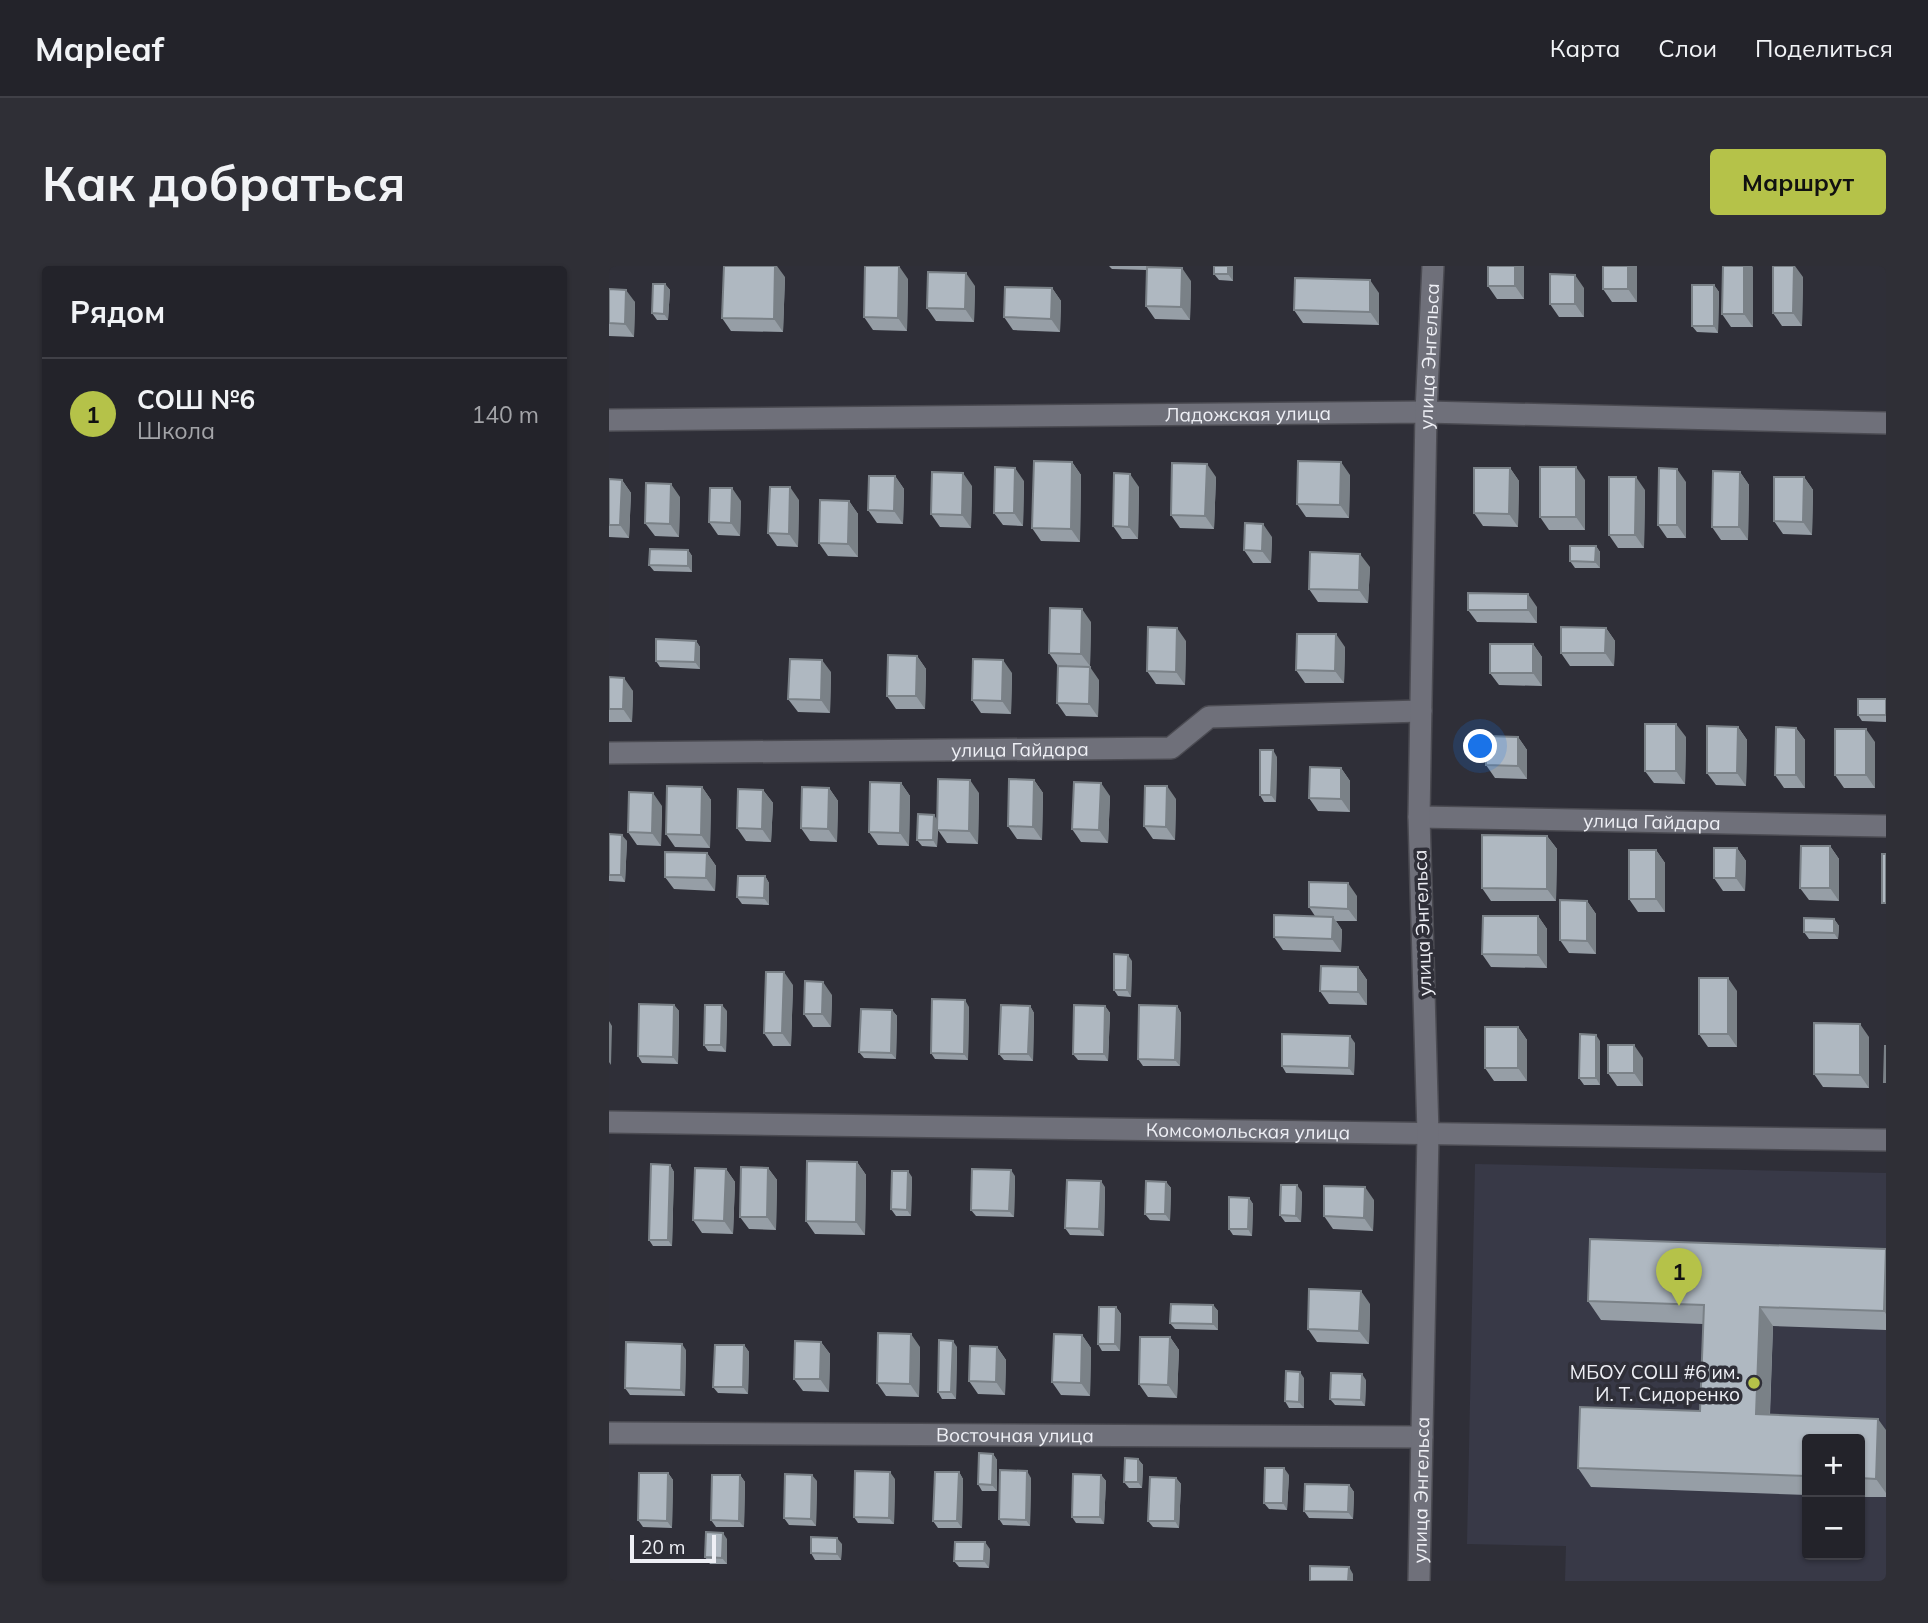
<!DOCTYPE html>
<html lang="ru">
<head>
<meta charset="utf-8">
<style>
  :root { --surface:#23232a; --page:#2f2f36; --text:#f1f3f6; --muted:#a3a4a8; --line:#404047; --accent:#b5c249 }
  body { margin:0; font-family:Mulish,sans-serif; background:var(--page); color:var(--text) }
  .controls { position:absolute; right:21px; bottom:21px; display:grid; overflow:hidden; border-radius:7px; box-shadow:0 2px 5px #0004 }
  .controls button { width:63px; height:63px; display:grid; place-items:center; padding:0; border:0; border-bottom:2px solid var(--line); background:var(--surface); color:var(--text); font:35px sans-serif }
  .scale { position:absolute; left:21px; bottom:18px; width:86px; box-sizing:border-box; padding-left:7px; border:4px solid #eeeff5; border-top:0; font-size:19px; line-height:24px; white-space:nowrap; color:#eeeff5; -webkit-text-stroke:5px #2f2f38; paint-order:stroke }
  .you { position:absolute; left:872px; top:481px; width:24px; height:24px; margin:-18px; border:5px solid #fff; border-radius:50%; background:#1a73e8; box-shadow:0 0 0 10px #1a73e833 }
  .badge { display:grid; place-items:center; width:46px; height:46px; border-radius:50%; background:var(--accent); color:#111; font-size:23px; font-weight:700 }
  .pin { position:absolute; translate:-50% -58px; filter:drop-shadow(0 2px 4px #0008) }
  .pin::after { content:''; position:absolute; top:37px; width:24px; height:21px; background:inherit; clip-path:polygon(0 0,100% 0,50% 100%) }
  .list { margin:0; padding:0; list-style:none }
  h2 { display:flex; justify-content:space-between; align-items:center; height:91px; margin:0; padding:0 28px; font-size:30px }
  h2 small { font-size:23px; font-weight:400; color:var(--muted) }
  .list li { display:grid; grid-template-columns:46px 1fr auto; gap:21px; align-items:center; box-sizing:border-box; height:112px; padding:0 28px; border-top:2px solid var(--line) }
  .list b { display:block; font-size:26px; white-space:nowrap }
  .list p { margin:0; font-size:23px; white-space:nowrap; color:var(--muted) }
  .list em { font-size:23px; font-style:normal; color:var(--muted) }
  .map { position:relative; flex:none; width:1277px; height:1315px; overflow:hidden; border-radius:7px }
  header { display:flex; align-items:center; gap:42px; box-sizing:border-box; height:98px; padding:0 35px; background:var(--surface); border-bottom:2px solid var(--line) }
  header strong { font-size:33px }
  nav { display:flex; gap:38px; margin-inline-start:auto; font-size:24px }
  .intro { display:flex; align-items:center; justify-content:space-between; box-sizing:border-box; height:168px; padding:0 42px }
  h1 { margin:0; font-size:49px }
  .button { padding:18px 32px; border-radius:7px; background:var(--accent); color:#111; font-size:24px; font-weight:700 }
  main { display:flex; gap:42px; padding:0 42px }
  aside { flex:1; background:var(--surface); border-radius:7px; box-shadow:0 2px 5px #0004 }
  .map>svg:first-child { display:block }
  .built { fill:#383947; fill-rule:evenodd }
  .lines { fill:none; stroke-linecap:round; stroke-linejoin:round }
  .minor-casing { stroke:#4b4b52; stroke-width:24 }
  .minor { stroke:#6f707a; stroke-width:21 }
  .wall { fill:#969ea6 }
  .shaded-wall { fill:#7a8187 }
  .building { fill:#afb8c1; stroke:#7a8187; stroke-width:2 }
  .poi-dot { fill:#b5c249; stroke:#2f2f38; stroke-width:2.5 }
  .labels { text-anchor:middle; dominant-baseline:central; stroke-width:7; stroke-linejoin:round; paint-order:stroke }
  .street-label { font-size:19px; fill:#eeeff5; stroke:#2f2f38 }
  .poi-label { font-size:19px; fill:#eeeff5; stroke:#2f2f38; text-anchor:end }
</style>
</head>
<body>
<header>
<strong>Mapleaf</strong>
<nav><a>Карта</a><a>Слои</a><a>Поделиться</a></nav>
</header>
<div class="intro"><h1>Как добраться</h1><a class="button">Маршрут</a></div>
<main>
<aside>
<h2>Рядом<small></small></h2>
<ul class="list">
<li><span class="badge">1</span><div><b>СОШ №6</b><p>Школа</p></div><em>140 m</em></li>
</ul>
</aside>
<div class="map">
<svg width="1277" height="1315" viewBox="0 0 1277 1315">
  <rect width="100%" height="100%" fill="#2f2f38"/>
  <!-- built -->
  <path class="built" d="M866,898L1277,907V1315H956L957,1280L858,1278ZM1198,1173H1251V1289H1198Z"/>
  <g class="lines">
    <defs>
      <g id="minor">
        <path id="s1" d="M0,154L817,146L1277,157"/>
        <path id="s2" d="M0,487L562,482L600,451L812,445"/>
        <path id="s3" d="M810,551L1277,560"/>
        <path id="s4" d="M0,856L1277,874"/>
        <path id="s5" d="M0,1167L813,1171"/>
        <path id="s6" d="M810,1315L819,868L810,551L817,146L824,0"/>
      </g>
    </defs>
    <!-- minor casing -->
    <use href="#minor" class="minor-casing"/>
    <!-- minor -->
    <use href="#minor" class="minor"/>
  </g>
  <!-- wall -->
  <path class="wall" d="M500,0H537V4L503,3Z
    M624,0V15L610,14L605,8Z
    M879,0H915V33H888L879,20Z
    M994,0H1028V36H1003L994,23Z
    M1144,1V61H1122L1113,48Z
    M176,11L174,66L122,65L113,52Z
    M1194,11L1193,60H1173L1164,47Z
    M299,13L298,65L264,64L255,51Z
    M582,15L581,54L546,53L537,40Z
    M56,18L61,24L59,54H48L43,47Z
    M1105,19L1110,26L1109,67L1088,66L1083,60Z
    M366,20L365,56L327,55L318,42Z
    M443,22L452,35L451,66L404,64L395,51Z
    M975,22V51H950L941,38Z
    M0,23L26,36L25,71L0,70Z
    M770,27V59L694,57L685,44Z
    M463,196L472,209L471,276L432,275L423,262Z
    M901,202L910,215L909,261L874,260L865,247Z
    M1131,206L1140,219L1139,274H1112L1103,261Z
    M741,209L740,252L697,251L688,238Z
    M286,210L295,223L294,258L268,257L259,244Z
    M607,211L605,263L571,262L562,249Z
    M1195,211L1204,224L1203,269L1174,268L1165,255Z
    M0,213L13,214L22,227L20,272L0,271Z
    M976,214V264H940L931,251Z
    M415,215L414,260L394,259L385,247Z
    M1077,216V272H1058L1049,259Z
    M363,220L362,262L331,261L322,248Z
    M530,221L529,273H513L504,260Z
    M1036,224L1035,282H1009L1000,269Z
    M71,231L70,271L46,270L36,257Z
    M190,234L189,281L168,280L159,267Z
    M132,235L131,270L109,269L100,256Z
    M240,235L249,248V291L219,290L210,277Z
    M663,271L662,297H644L635,284Z
    M987,280L991,286V302H966L961,295Z
    M79,284L83,290V306L45,305L40,299Z
    M761,301L759,337L709,336L700,323Z
    M928,341V357L868,356L859,344Z
    M482,356L481,400H449L440,387Z
    M997,362L1006,375L1005,400H961L952,387Z
    M87,375L91,381V403L51,401L47,395Z
    M577,375L576,419L547,418L538,405Z
    M924,378L933,391V420L890,419L881,407Z
    M736,381L735,417H696L687,404Z
    M308,390L317,403L316,443H287L278,430Z
    M222,406L221,447L189,446L179,433Z
    M403,407L402,448L372,447L363,434Z
    M0,411L24,425L23,456H0Z
    M490,414L489,451L457,450L448,437Z
    M1277,433V456L1253,455L1249,449Z
    M1129,461L1138,474L1137,520L1107,519L1098,507Z
    M1187,462L1196,474V522H1175L1166,509Z
    M909,471L918,484V513L886,512L877,499Z
    M1077,471L1076,518L1045,517L1036,505Z
    M1266,476V522H1235L1226,509Z
    M668,491L667,536H655L651,529Z
    M732,502L741,515V546L709,545L700,532Z
    M425,514L434,527L433,574L408,573L399,560Z
    M292,517L301,530L300,580L269,579L260,566Z
    M93,521L102,534L101,582L66,581L57,568Z
    M220,522L229,535L228,576L201,575L192,562Z
    M154,524L164,537L162,576L137,575L128,562Z
    M370,527L369,578L338,577L329,564L328,581L313,580L308,574L329,554Z
    M501,530L499,577L472,576L463,563Z
    M567,533L566,574L544,573L535,560Z
    M53,540L52,580L28,579L19,566Z
    M0,568L18,575L16,616L0,615Z
    M938,570L948,583L947,635H882L873,622Z
    M1221,580L1230,593V635L1200,634L1191,622Z
    M1128,582L1137,595L1136,625H1114L1105,612Z
    M1047,584L1056,597V646H1029L1020,633Z
    M98,587L107,600L106,625L65,623L56,611Z
    M156,610L160,617V639L133,638L128,631Z
    M748,630V655H727L733,664L732,686L674,684L665,671L706,650L700,641Z
    M978,635L987,648V688L960,687L951,674Z
    M929,650L938,663V702L882,701L873,688Z
    M1225,653L1230,660L1229,673H1200L1195,666Z
    M523,695L522,731L509,730L505,724Z
    M749,701L758,714V739L720,738L711,725Z
    M184,719L182,780H164L155,767Z
    M1128,725V781H1099L1090,768Z
    M223,729L222,761H204L195,748Z
    M65,739L70,745L69,798L33,797L29,790Z
    M421,740L425,747L424,795L395,794L390,788Z
    M496,740L501,747L499,795L469,794L464,788Z
    M568,740L572,747L571,800H534L529,793Z
    M360,741L359,794L326,793L322,787Z
    M283,744L288,750L287,793L255,792L250,786Z
    M118,745L117,786L99,785L95,779Z
    M909,761L918,774V815H885L876,802Z
    M1260,771V822L1214,821L1205,808Z
    M991,775V819H975L970,812Z
    M746,777L745,809L677,807L673,800Z
    M1034,792V820H1008L999,807Z
    M248,896L257,909L256,969L206,968L197,955Z
    M61,899L65,906L63,980H44L40,974Z
    M159,902L168,914L167,964L140,963L131,951Z
    M117,903L126,916L124,968L93,967L84,954Z
    M406,910L405,951L367,950L362,944Z
    M303,911L302,950H287L282,943Z
    M557,916L562,922L561,955L541,954L536,948Z
    M496,921L495,970L461,969L456,962Z
    M693,926L692,956H676L671,949Z
    M640,932L644,938L643,970L624,969L620,963Z
    M765,934L764,965L724,963L715,950Z
    M1277,983V1064L1164,1060L1161,1149L1277,1164V1231H1251V1173H1198V1229L982,1221L969,1202L1091,1145L1094,1058L992,1054L979,1035Z
    M761,1038L760,1078L708,1076L699,1063Z
    M604,1039L609,1045V1064L566,1063L561,1057Z
    M507,1041L512,1048L511,1085H493L489,1078Z
    M473,1069L482,1082L481,1130L452,1129L443,1116Z
    M561,1071L570,1084L568,1132L539,1131L530,1118Z
    M212,1076L221,1088L220,1126L194,1125L185,1113Z
    M135,1079L140,1086L139,1128L109,1127L104,1121Z
    M311,1081L310,1131L277,1130L268,1117Z
    M348,1081L347,1133H333L329,1126Z
    M388,1081L397,1094L396,1129L369,1128L360,1115Z
    M77,1084L76,1130L21,1129L16,1122Z
    M695,1112V1142H680L676,1135Z
    M757,1114L756,1140L726,1139L721,1133Z
    M384,1188L388,1194V1225H373L369,1218Z
    M529,1193L534,1199L533,1222H520L515,1216Z
    M350,1206L354,1213L353,1262H329L324,1255Z
    M59,1207L64,1214L63,1262L34,1261L29,1254Z
    M131,1209L136,1216L135,1261H107L102,1254Z
    M492,1209L497,1215L495,1258L467,1257L463,1251Z
    M680,1209L678,1244L660,1243L655,1237Z
    M422,1212L421,1260L394,1259L390,1253Z
    M567,1212L572,1218L570,1262L544,1261L539,1255Z
    M286,1213L285,1258L249,1257L245,1251Z
    M208,1215L207,1260L180,1259L175,1252Z
    M740,1219L745,1226L744,1253L700,1252L695,1245Z
    M118,1273V1298H101L96,1291Z
    M233,1278L232,1294H206L202,1287Z
    M381,1283L380,1302L350,1301L345,1295Z"/>
  <!-- shaded-wall -->
  <path class="shaded-wall" d="M166,0H168L176,11L174,66L165,53Z
    M290,0L299,13L298,65L289,52Z
    M619,0H624V15L619,8Z
    M906,0H915V33L906,20Z
    M1019,0H1028V36L1019,23Z
    M1135,0H1143L1144,1V61L1135,48Z
    M1185,0H1186L1194,11L1193,60L1184,47Z
    M573,2L582,15L581,54L572,41Z
    M357,7L366,20L365,56L356,43Z
    M966,9L975,22V51L966,38Z
    M761,14L770,27V59L761,46Z
    M56,18L61,24L59,54L55,48Z
    M1105,19L1110,26L1109,67L1105,60Z
    M443,22L452,35L451,66L442,53Z
    M17,24L26,36L25,71L16,58Z
    M463,196L472,209L471,276L462,263Z
    M732,196L741,209L740,252L731,239Z
    M598,198L607,211L605,263L596,250Z
    M967,201L976,214V264L967,251Z
    M406,202L415,215L414,260L405,247Z
    M901,202L910,215L909,261L900,248Z
    M1068,203L1077,216V272L1068,259Z
    M1131,206L1140,219L1139,274L1130,261Z
    M354,207L363,220L362,262L353,249Z
    M521,208L530,221L529,273L520,261Z
    M286,210L295,223L294,258L285,245Z
    M1027,211L1036,224L1035,282L1026,269Z
    M1195,211L1204,224L1203,269L1194,256Z
    M13,214L22,227L20,272L11,259Z
    M62,218L71,231L70,271L61,258Z
    M181,221L190,234L189,281L180,268Z
    M123,222L132,235L131,270L122,257Z
    M240,235L249,248V291L239,278Z
    M654,258L663,271L662,297L653,285Z
    M987,280L991,286V302L986,296Z
    M79,284L83,290V306L79,300Z
    M751,288L761,301L759,337L750,324Z
    M919,328L928,341V357L919,344Z
    M473,343L482,356L481,400L472,388Z
    M568,362L577,375L576,419L567,406Z
    M997,362L1006,375L1005,400L996,387Z
    M727,368L736,381L735,417L726,405Z
    M87,375L91,381V403L86,396Z
    M924,378L933,391V420L924,407Z
    M308,390L317,403L316,443L307,430Z
    M213,394L222,406L221,447L212,434Z
    M394,394L403,407L402,448L393,435Z
    M481,401L490,414L489,451L480,438Z
    M15,412L24,425L23,456L14,443Z
    M1067,458L1077,471L1076,518L1067,505Z
    M1129,461L1138,474L1137,520L1128,507Z
    M1187,462L1196,474V522L1187,509Z
    M1257,463L1266,476V522L1257,509Z
    M909,471L918,484V513L909,500Z
    M664,484L668,491L667,536L662,529Z
    M732,502L741,515V546L732,533Z
    M361,514L370,527L369,578L360,565Z
    M425,514L434,527L433,574L424,561Z
    M292,517L301,530L300,580L291,567Z
    M492,517L501,530L499,577L490,564Z
    M558,520L567,533L566,574L557,561Z
    M93,521L102,534L101,582L92,569Z
    M220,522L229,535L228,576L219,563Z
    M154,524L164,537L162,576L153,563Z
    M44,527L53,540L52,580L43,567Z
    M325,549L329,555L328,581L324,574Z
    M13,569L18,575L16,616L12,609Z
    M938,570L948,583L947,635L938,623Z
    M1221,580L1230,593V635L1221,622Z
    M1128,582L1137,595L1136,625L1127,612Z
    M1047,584L1056,597V646L1047,633Z
    M98,587L107,600L106,625L97,612Z
    M156,610L160,617V639L155,632Z
    M739,617L748,630V655L739,643Z
    M978,635L987,648V688L978,675Z
    M929,650L938,663V702L929,689Z
    M724,651L733,664L732,686L723,673Z
    M1225,653L1230,660L1229,673L1225,667Z
    M519,689L523,695L522,731L518,724Z
    M749,701L758,714V739L749,726Z
    M175,706L184,719L182,780L173,767Z
    M1119,712L1128,725V781L1119,768Z
    M214,716L223,729L222,761L213,748Z
    M356,734L360,741L359,794L355,788Z
    M65,739L70,745L69,798L64,791Z
    M113,739L118,745L117,786L112,779Z
    M421,740L425,747L424,795L419,788Z
    M496,740L501,747L499,795L495,788Z
    M568,740L572,747L571,800L566,794Z
    M283,744L288,750L287,793L282,787Z
    M0,755L3,760L2,799L0,796Z
    M1251,758L1260,771V822L1251,809Z
    M909,761L918,774V815L909,802Z
    M987,769L991,775V819L987,812Z
    M741,770L746,777L745,809L740,802Z
    M1025,779L1034,792V820L1025,807Z
    M248,896L257,909L256,969L247,956Z
    M61,899L65,906L63,980L59,974Z
    M159,902L168,914L167,964L158,951Z
    M117,903L126,916L124,968L115,955Z
    M402,904L406,910L405,951L400,945Z
    M299,905L303,911L302,950L298,944Z
    M492,915L496,921L495,970L490,963Z
    M557,916L562,922L561,955L556,948Z
    M688,919L693,926L692,956L687,950Z
    M756,921L765,934L764,965L755,952Z
    M640,932L644,938L643,970L639,963Z
    M1277,983V1048L1275,1045Z
    M752,1025L761,1038L760,1078L750,1065Z
    M604,1039L609,1045V1064L604,1058Z
    M507,1041L512,1048L511,1085L506,1078Z
    M1151,1041L1164,1060L1160,1167L1147,1148Z
    M302,1068L311,1081L310,1131L301,1118Z
    M473,1069L482,1082L481,1130L472,1117Z
    M561,1071L570,1084L568,1132L559,1119Z
    M344,1075L348,1081L347,1133L342,1126Z
    M212,1076L221,1088L220,1126L211,1113Z
    M73,1078L77,1084L76,1130L72,1124Z
    M135,1079L140,1086L139,1128L134,1121Z
    M388,1081L397,1094L396,1129L387,1116Z
    M691,1106L695,1112V1142L690,1136Z
    M753,1108L757,1114L756,1140L752,1134Z
    M1269,1153L1277,1164V1227L1267,1213Z
    M384,1188L388,1194V1225L383,1219Z
    M529,1193L534,1199L533,1222L529,1216Z
    M675,1202L680,1209L678,1244L674,1237Z
    M418,1205L422,1212L421,1260L417,1254Z
    M281,1206L286,1213L285,1258L280,1252Z
    M350,1206L354,1213L353,1262L348,1255Z
    M59,1207L64,1214L63,1262L58,1255Z
    M131,1209L136,1216L135,1261L130,1255Z
    M203,1209L208,1215L207,1260L202,1253Z
    M492,1209L497,1215L495,1258L491,1251Z
    M567,1212L572,1218L570,1262L566,1255Z
    M740,1219L745,1226L744,1253L739,1246Z
    M114,1267L118,1273V1298L113,1292Z
    M228,1272L233,1278L232,1294L228,1288Z
    M376,1276L381,1283L380,1302L375,1295Z
    M740,1301L744,1308V1315H739Z"/>
  <!-- building -->
  <path class="building" d="M115,0H166L165,53L113,52Z
    M256,0H290L289,52L255,51Z
    M605,0H619V8H605Z
    M879,0H906V20H879Z
    M994,0H1019V23H994Z
    M1114,0H1135V48H1113Z
    M1164,0H1185L1184,47H1164Z
    M538,1L573,2L572,41L537,40Z
    M319,6L357,7L356,43L318,42Z
    M941,8L966,9V38H941Z
    M686,12L761,14V46L685,44Z
    M44,18H56L55,48L43,47Z
    M1083,19H1105V60H1083Z
    M396,21L443,22L442,53L395,51Z
    M0,23L17,24L16,58L0,57Z
    M425,195L463,196L462,263L423,262Z
    M689,195L732,196L731,239L688,238Z
    M563,197L598,198L596,250L562,249Z
    M386,201L406,202L405,247H385Z
    M931,201H967V251H931Z
    M865,202H901L900,248L865,247Z
    M1050,202L1068,203V259H1049Z
    M1104,205L1131,206L1130,261H1103Z
    M323,206L354,207L353,249L322,248Z
    M505,207L521,208L520,261L504,260Z
    M260,210H286L285,245L259,244Z
    M1000,211H1027L1026,269H1000Z
    M1165,211H1195L1194,256L1165,255Z
    M0,213L13,214L11,259H0Z
    M37,217L62,218L61,258L36,257Z
    M161,221H181L180,268L159,267Z
    M101,222H123L122,257L100,256Z
    M211,234L240,235L239,278L210,277Z
    M636,257L654,258L653,285L635,284Z
    M961,280H987L986,296L961,295Z
    M41,283L79,284V300L40,299Z
    M701,286L751,288L750,324L700,323Z
    M859,327L919,328V344H859Z
    M441,342L473,343L472,388L440,387Z
    M539,361L568,362L567,406L538,405Z
    M952,361L997,362L996,387H952Z
    M688,368H727L726,405L687,404Z
    M47,373L87,375L86,396L47,395Z
    M881,378H924V407H881Z
    M279,389L308,390L307,430H278Z
    M181,393L213,394L212,434L179,433Z
    M364,393L394,394L393,435L363,434Z
    M449,400L481,401L480,438L448,437Z
    M0,411L15,412L14,443H0Z
    M1249,433H1277V449H1249Z
    M1036,458H1067V505H1036Z
    M1098,460L1129,461L1128,507H1098Z
    M1167,461L1187,462V509H1166Z
    M1226,463H1257V509H1226Z
    M877,470L909,471V500L877,499Z
    M651,484H664L662,529H651Z
    M701,501L732,502V533L700,532Z
    M329,513L361,514L360,565L328,564Z
    M400,513L425,514L424,561L399,560Z
    M261,516L292,517L291,567L260,566Z
    M465,516L492,517L490,564L463,563Z
    M58,520L93,521L92,569L57,568Z
    M536,520H558L557,561L535,560Z
    M193,521L220,522L219,563L192,562Z
    M129,523L154,524L153,563L128,562Z
    M20,526L44,527L43,567L19,566Z
    M309,548L325,549L324,574H308Z
    M0,568L13,569L12,609H0Z
    M873,569L938,570V623L873,622Z
    M1192,580H1221V622H1191Z
    M1105,582H1128L1127,612H1105Z
    M1020,584H1047V633H1020Z
    M56,586L98,587L97,612L56,611Z
    M1273,588H1277V637H1273Z
    M129,610H156L155,632L128,631Z
    M700,616L739,617V643L700,641Z
    M951,634L978,635V675L951,674Z
    M665,649L724,651L723,673L665,671Z
    M874,650H929V689L873,688Z
    M1195,652L1225,653V667L1195,666Z
    M505,688L519,689L518,724H505Z
    M712,700L749,701V726L711,725Z
    M157,706H175L173,767H155Z
    M1090,712H1119V768H1090Z
    M196,715L214,716L213,748H195Z
    M323,733L356,734L355,788L322,787Z
    M30,738L65,739L64,791L29,790Z
    M96,739H113L112,779H95Z
    M392,739L421,740L419,788H390Z
    M465,739L496,740L495,788H464Z
    M530,739L568,740L566,794L529,793Z
    M252,743L283,744L282,787L250,786Z
    M1205,757L1251,758V809L1205,808Z
    M876,761H909V802H876Z
    M673,768L741,770L740,802L673,800Z
    M971,768L987,769V812H970Z
    M999,779H1025V807H999Z
    M1276,780H1277V816H1275Z
    M198,895L248,896L247,956L197,955Z
    M42,898L61,899L59,974H40Z
    M132,901L159,902L158,951H131Z
    M86,902L117,903L115,955L84,954Z
    M363,903L402,904L400,945L362,944Z
    M283,905H299L298,944L282,943Z
    M458,914L492,915L490,963L456,962Z
    M537,915L557,916L556,948H536Z
    M672,919H688L687,950L671,949Z
    M715,920L756,921L755,952L715,950Z
    M620,931L640,932L639,963H620Z
    M981,973L1277,983L1275,1045L1151,1041L1147,1148L1269,1153L1267,1213L1251,1212V1173H1198V1210L969,1202L971,1141L1091,1145L1095,1039L979,1035Z
    M700,1023L752,1025L750,1065L699,1063Z
    M562,1038L604,1039V1058L561,1057Z
    M490,1041H507L506,1078H489Z
    M269,1067L302,1068L301,1118L268,1117Z
    M445,1068L473,1069L472,1117L443,1116Z
    M531,1071H561L559,1119L530,1118Z
    M330,1074L344,1075L342,1126H329Z
    M186,1075L212,1076L211,1113H185Z
    M17,1076L73,1078L72,1124L16,1122Z
    M106,1079H135L134,1121H104Z
    M361,1080L388,1081L387,1116L360,1115Z
    M677,1105L691,1106L690,1136L676,1135Z
    M722,1107L753,1108L752,1134L721,1133Z
    M370,1187L384,1188L383,1219L369,1218Z
    M516,1192L529,1193V1216H515Z
    M656,1202H675L674,1237H655Z
    M391,1204L418,1205L417,1254L390,1253Z
    M246,1205L281,1206L280,1252L245,1251Z
    M326,1206H350L348,1255H324Z
    M30,1207H59L58,1255L29,1254Z
    M176,1208L203,1209L202,1253L175,1252Z
    M464,1208L492,1209L491,1251H463Z
    M103,1209H131L130,1255L102,1254Z
    M541,1211L567,1212L566,1255H539Z
    M696,1218L740,1219L739,1246L695,1245Z
    M97,1266L114,1267L113,1292L96,1291Z
    M202,1271L228,1272V1288L202,1287Z
    M346,1276H376L375,1295H345Z
    M701,1300L740,1301L739,1315H701Z"/>
  <!-- markers -->
  <circle class="poi-dot" cx="1145" cy="1117" r="7"/>
  <g class="labels">
    <!-- street labels -->
    <g class="street-label">
      <text stroke="none"><textPath href="#s6" startOffset="1225">улица Энгельса</textPath></text>
      <text stroke="none"><textPath href="#s1" startOffset="639">Ладожская улица</textPath></text>
      <text stroke="none"><textPath href="#s2" startOffset="411">улица Гайдара</textPath></text>
      <text stroke="none"><textPath href="#s3" startOffset="233">улица Гайдара</textPath></text>
      <text transform="translate(813 657) rotate(-92)">улица Энгельса</text>
      <text stroke="none"><textPath href="#s4" startOffset="639">Комсомольская улица</textPath></text>
      <text stroke="none"><textPath href="#s5" startOffset="406">Восточная улица</textPath></text>
      <text stroke="none"><textPath href="#s6" startOffset="91">улица Энгельса</textPath></text>
    </g>
    <!-- poi labels -->
    <g class="poi-label">
      <text x="1131" y="1106">МБОУ СОШ #6 им.<tspan x="1131" dy="22">И. Т. Сидоренко</tspan></text>
    </g>
  </g>
</svg>
<div class="controls">
<button>+</button>
<button>−</button>
</div>
<div class="scale">20 m</div>
<div class="you"></div>
<div class="pin badge" style="left:1070px;top:1040px">1</div>
</div>
</main>
</body>
</html>
